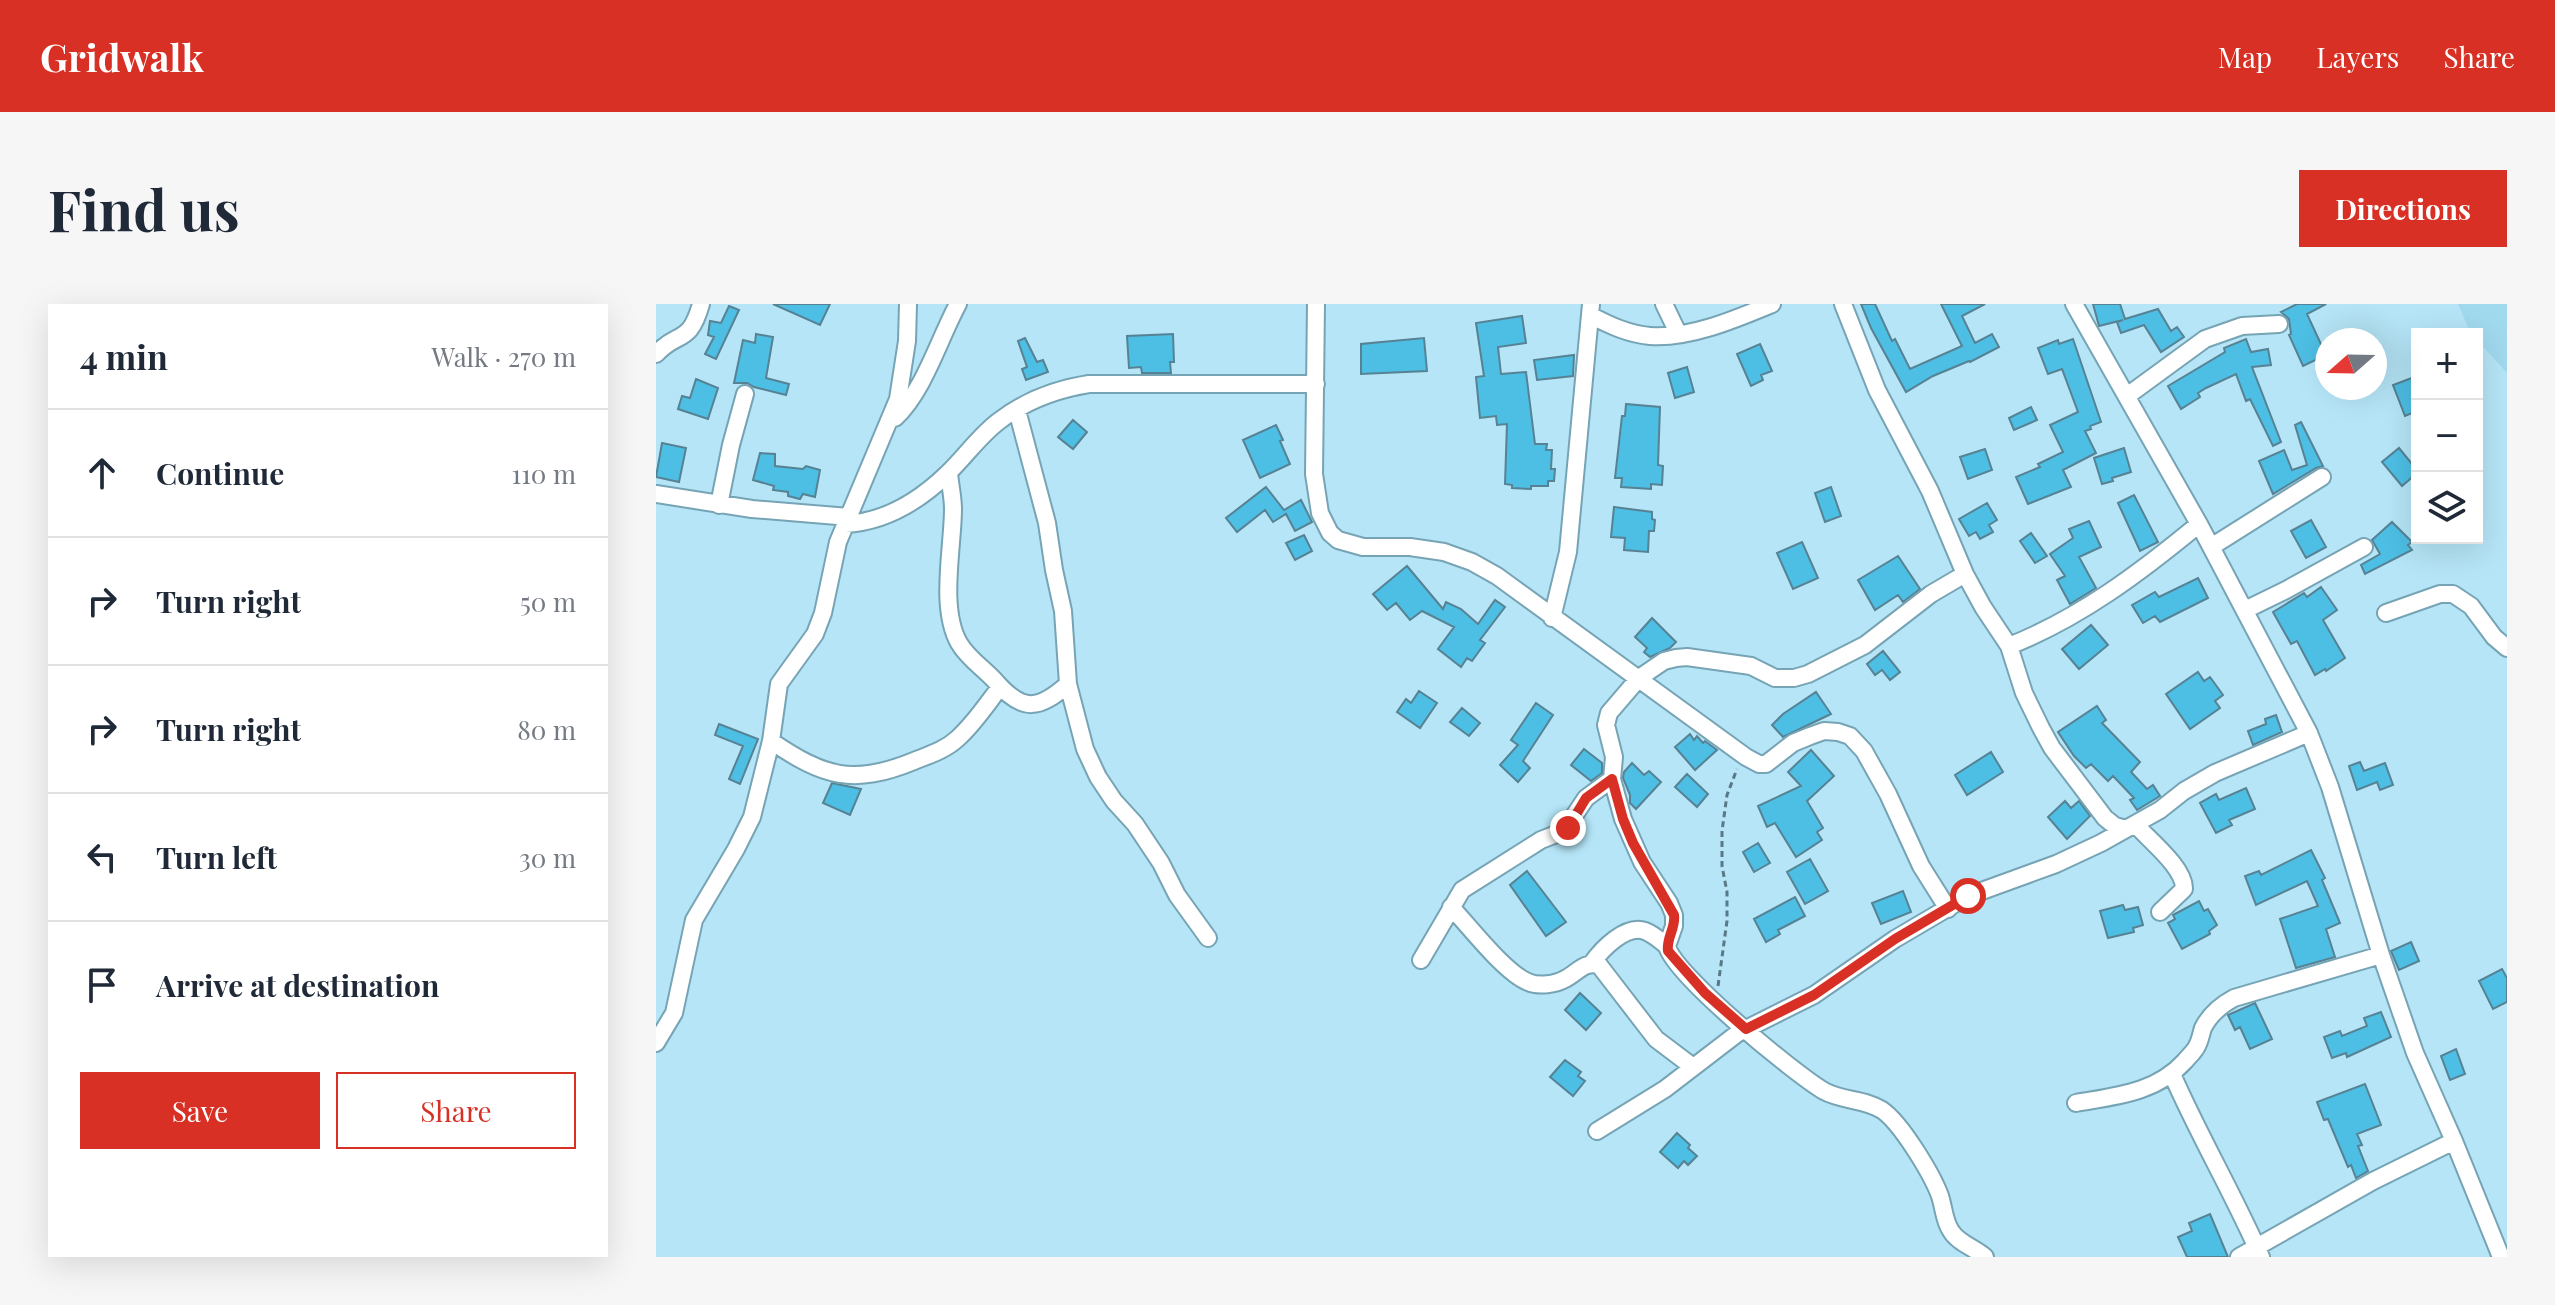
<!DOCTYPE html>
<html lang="en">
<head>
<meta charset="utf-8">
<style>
  :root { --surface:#fff; --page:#f6f6f7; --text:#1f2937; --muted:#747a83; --line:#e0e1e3; --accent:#d93025 }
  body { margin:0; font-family:"Playfair Display",serif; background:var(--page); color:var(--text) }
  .controls { position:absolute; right:24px; top:24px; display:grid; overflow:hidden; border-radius:0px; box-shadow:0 8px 32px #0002 }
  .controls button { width:72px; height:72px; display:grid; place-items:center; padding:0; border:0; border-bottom:2px solid var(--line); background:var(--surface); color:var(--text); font:40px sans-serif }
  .compass { position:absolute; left:1659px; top:24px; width:72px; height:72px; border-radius:50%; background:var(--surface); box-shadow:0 8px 32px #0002; rotate:250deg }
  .stop { position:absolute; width:24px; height:24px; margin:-18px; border:6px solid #d93025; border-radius:50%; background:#fff }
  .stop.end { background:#d93025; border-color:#fff; box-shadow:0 2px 8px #0008 }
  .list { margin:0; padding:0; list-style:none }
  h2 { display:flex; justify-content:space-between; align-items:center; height:104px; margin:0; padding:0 32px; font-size:34px }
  h2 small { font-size:26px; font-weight:400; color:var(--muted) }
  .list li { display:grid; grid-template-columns:52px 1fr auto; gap:24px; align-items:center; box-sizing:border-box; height:128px; padding:0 32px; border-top:2px solid var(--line) }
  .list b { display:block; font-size:30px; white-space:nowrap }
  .list em { font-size:26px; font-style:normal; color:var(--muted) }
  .actions { display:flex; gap:16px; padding:24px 32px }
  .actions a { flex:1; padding:18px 0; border:2px solid var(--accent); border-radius:0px; text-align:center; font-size:28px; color:var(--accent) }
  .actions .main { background:var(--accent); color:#fff }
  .icon { flex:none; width:44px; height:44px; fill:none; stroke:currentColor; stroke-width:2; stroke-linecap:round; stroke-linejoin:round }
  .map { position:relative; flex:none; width:1851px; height:953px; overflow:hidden; border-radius:0px }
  header { display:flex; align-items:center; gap:48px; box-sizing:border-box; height:112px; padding:0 40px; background:var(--accent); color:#fff }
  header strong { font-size:38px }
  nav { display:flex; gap:44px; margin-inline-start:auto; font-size:28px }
  .intro { display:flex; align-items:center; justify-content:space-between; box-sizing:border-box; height:192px; padding:0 48px }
  h1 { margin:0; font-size:56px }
  .button { padding:20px 36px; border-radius:0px; background:var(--accent); color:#fff; font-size:28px; font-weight:700 }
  main { display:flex; gap:48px; padding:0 48px }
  aside { flex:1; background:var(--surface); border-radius:0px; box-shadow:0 8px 32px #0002 }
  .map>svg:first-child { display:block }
  .built { fill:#a1d9ef }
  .building { fill:#4dbee4; stroke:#568293; stroke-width:2 }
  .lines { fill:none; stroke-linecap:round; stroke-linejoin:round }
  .minor-casing { stroke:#76a4b5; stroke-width:20 }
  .path { stroke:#587985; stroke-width:3; stroke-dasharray:6 4; stroke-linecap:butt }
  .minor { stroke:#fff; stroke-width:16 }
  .route { stroke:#d93025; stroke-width:10 }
</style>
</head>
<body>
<header>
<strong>Gridwalk</strong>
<nav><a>Map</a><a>Layers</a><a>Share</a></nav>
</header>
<div class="intro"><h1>Find us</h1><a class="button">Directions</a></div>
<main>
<aside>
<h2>4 min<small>Walk · 270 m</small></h2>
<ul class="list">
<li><svg class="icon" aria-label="ahead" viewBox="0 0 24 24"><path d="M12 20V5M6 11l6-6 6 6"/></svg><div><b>Continue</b></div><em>110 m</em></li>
<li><svg class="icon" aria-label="right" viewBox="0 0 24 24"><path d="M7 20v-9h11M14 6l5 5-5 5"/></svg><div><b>Turn right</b></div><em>50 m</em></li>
<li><svg class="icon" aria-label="right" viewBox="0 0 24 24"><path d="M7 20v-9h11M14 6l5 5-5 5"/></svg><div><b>Turn right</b></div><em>80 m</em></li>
<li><svg class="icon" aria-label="left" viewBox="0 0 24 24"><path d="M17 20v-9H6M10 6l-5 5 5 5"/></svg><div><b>Turn left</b></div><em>30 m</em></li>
<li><svg class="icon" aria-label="arrive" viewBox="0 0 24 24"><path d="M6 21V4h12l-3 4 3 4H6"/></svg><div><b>Arrive at destination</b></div></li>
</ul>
<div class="actions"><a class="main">Save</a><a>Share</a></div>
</aside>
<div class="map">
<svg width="1851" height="953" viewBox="0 0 1851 953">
  <rect width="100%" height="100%" fill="#b5e5f7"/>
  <!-- built -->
  <path class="built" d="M1802,0H1851V69L1821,36V30H1815Z"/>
  <!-- building -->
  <path class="building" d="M117,0H174L164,21Z
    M1205,0H1219L1236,37L1239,35L1254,65L1306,42L1285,0H1329L1306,12L1319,39L1336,30L1343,43L1314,58L1313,57L1277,72L1250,88L1215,24Z
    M1437,0H1464L1469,15L1502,5L1515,27L1521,23L1528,33L1505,48L1488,21L1465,29L1461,18L1467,16L1443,22Z
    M1641,0H1670L1651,10L1670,51L1647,62L1633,31L1635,30L1633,15L1625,8Z
    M73,2L83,6L60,55L49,50L58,33L52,31L54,17L65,19Z
    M866,12L870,39L842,43L845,70L870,68L879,140H891L890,146H896L895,165H899L898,177H892V182H875V185L856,184V181L849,180L851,120L841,121L840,112L824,114L820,73L828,72L820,19Z
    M100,30L117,33L110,74L133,80L130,91L98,83L91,79H78L87,36L99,39Z
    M517,30L518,58H514L515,69H486L485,63L473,64L471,32Z
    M369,34L381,58L387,56L392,68L370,76L366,65L371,63L362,37Z
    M768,34L771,67L705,70V40Z
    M1417,35L1445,118L1434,122L1435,125L1429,127L1440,149L1407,166L1415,183L1372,200L1360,173L1384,163L1382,160L1407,148L1394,121L1422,108L1406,65L1392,70L1382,44L1402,36L1403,40Z
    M1590,35L1595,48L1612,45L1615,61L1596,63L1625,138L1617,142L1594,95L1590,97L1580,70L1550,84L1542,89L1544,93L1525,105L1512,82L1569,48L1568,44Z
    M1104,40L1116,67L1105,71L1107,76L1095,82L1081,50Z
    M918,51L917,72L881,76L878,56Z
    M1031,63L1038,88L1019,94L1012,69Z
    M1761,72V107L1749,112L1737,81Z
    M40,75L62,84L52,115L22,105L26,92L34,94Z
    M970,100L1004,103L1002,161L1007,162L1006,181L995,180V185L965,183L966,174H959L966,112H969Z
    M1375,103L1381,116L1358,126L1353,114Z
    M417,116L431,128L417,145L402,133Z
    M1645,118L1667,162L1660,164L1617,190L1603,157L1628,146L1636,166L1651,161L1639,121Z
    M620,121L627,136L624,137L634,160L604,174L587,136Z
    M6,139L30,144L23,178L0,173Z
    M1468,144L1475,168L1456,174L1457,177L1446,180L1438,154Z
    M1743,144L1761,166V169L1746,182L1726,158Z
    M1329,145L1336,166L1312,175L1304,153Z
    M104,149L119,150V162L147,165L150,162L164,166L159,193L147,190L144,195L132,192V188L117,186L118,182L97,176Z
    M610,183L628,206L645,196L656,218L639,227L630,210L617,218L609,206L581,228L570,214Z
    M1175,183L1185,212L1169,218L1159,189Z
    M1478,191L1502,238L1484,247L1462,199Z
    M1331,199L1341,216L1333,221L1337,228L1324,235L1320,228L1313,232L1303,215Z
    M958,203L996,208V215L999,216L998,227H993L992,248L968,246L969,234L955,233Z
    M1655,216L1670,243L1650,254L1635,227Z
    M1433,217L1445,243L1423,253L1440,284L1414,300L1401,276L1409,272L1394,250L1417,234L1413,225Z
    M1736,218L1756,238L1752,241L1756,246L1709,270L1705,261L1724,250L1716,236Z
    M1375,229L1391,252L1379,259L1364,237Z
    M648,231L656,247L639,256L630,239Z
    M1146,238L1162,274L1137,285L1121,249Z
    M1242,252L1264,285L1247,298L1242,291L1219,306L1202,276Z
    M751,262L787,305L790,298L805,305L822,320L839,296L849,303L824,336L829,339L816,357L811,354L805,363L782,345L798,323L766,307L754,316L740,299L731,306L717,290Z
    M1542,274L1552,294L1504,318L1499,312L1487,319L1476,301L1499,288L1503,293Z
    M1665,283L1681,306L1667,316L1689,354L1670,367L1669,365L1659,371L1641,337L1635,340L1617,308L1648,289L1651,293Z
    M996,314L1020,338L1014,344L994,353L988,348L991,344L979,333Z
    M1435,321L1452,341L1423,365L1406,345Z
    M1227,347L1244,368L1234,376L1226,366L1219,371L1211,360Z
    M1542,368L1548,377L1554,373L1567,391L1559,397L1564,404L1534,425L1510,390Z
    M763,387L781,399L764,424L741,408L750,395L755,399Z
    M1160,388L1175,410L1127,433L1116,421L1127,410Z
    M880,399L897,411L867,457L874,464L862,478L844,461L862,441L855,436Z
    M1441,402L1450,416L1446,419L1484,458L1475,468L1491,485L1497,481L1504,492L1481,506L1474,496L1478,494L1457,472L1452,477L1435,460L1430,464L1418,452L1402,428Z
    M806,404L824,419L813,432L794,418Z
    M1620,411L1626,428L1597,441L1592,427L1610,420L1609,415Z
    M63,420L102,435L84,480L73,475L87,442L59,431Z
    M1034,430L1038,436L1041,432L1047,439L1049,437L1061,446L1039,466L1019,443Z
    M928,445L946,459V469L935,477L915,461Z
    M1155,446L1178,472L1151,497L1167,524L1161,528L1166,536L1140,553L1119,519L1111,523L1102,502L1145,482L1132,468Z
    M1335,448L1347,468L1311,491L1299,471Z
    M1704,458L1708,467L1729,459L1737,481L1724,486L1721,478L1701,486L1693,462Z
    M976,459L988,471L993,467L1005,478L980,505L974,499V491L967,474L968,468Z
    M1031,470L1052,490L1041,503L1019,483Z
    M176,479L205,485L194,511L167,499Z
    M1590,484L1599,505L1573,516L1576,521L1560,529L1544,499L1560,490L1563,496Z
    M1409,497L1415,504L1423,497L1434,512L1411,535L1392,513Z
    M1102,539L1114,559L1098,568L1087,548Z
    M1655,546L1669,574L1666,576L1684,619L1670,625L1679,653L1640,664L1624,615L1662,602L1651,577L1600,601L1589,572L1603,567L1605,571Z
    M1154,555L1172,587L1149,600L1131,568Z
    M871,567L910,618L890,632L854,581Z
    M1247,587L1255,608L1225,620L1216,599Z
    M1139,593L1149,612L1122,626L1124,630L1110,638L1098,615Z
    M1543,597L1548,607L1552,605L1561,621L1553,627L1554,630L1526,645L1512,619L1519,615L1517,611Z
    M1467,601L1469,606L1482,603L1487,621L1477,624L1478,628L1452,634L1444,607Z
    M1755,638L1763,657L1743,666L1735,647Z
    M1846,665L1851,674V698L1837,705L1823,677Z
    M924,689L945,709L930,726L909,706Z
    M1599,699L1616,735L1594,745L1584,723L1579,726L1572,711Z
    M1725,708L1735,733L1691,753L1690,749L1676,754L1668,733L1684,727L1686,732L1711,722L1708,714Z
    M1800,745L1809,770L1794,776L1785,752Z
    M909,756L925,768L922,772L929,777L917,792L894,773Z
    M1709,780L1725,821L1701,830L1706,841L1702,842L1712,867L1700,874L1695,861L1692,863L1672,815L1668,816L1661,798Z
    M1021,829L1034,841L1032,844L1041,852L1032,861L1028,857L1022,864L1004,848Z
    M1554,910L1572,953H1531L1522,933L1536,927L1533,919Z"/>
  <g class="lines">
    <defs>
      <path id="minor" d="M660,0L658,170L664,209L674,229L682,236L707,243H754L788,248L816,258L841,272L1090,453L1103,460H1110L1137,439L1154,432L1168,427L1182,428L1194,432L1208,447L1232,490L1265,562L1292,605
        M1008,0L1022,29
        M1187,0L1221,86L1274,187L1309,270L1327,303L1353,342L1368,389L1385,424L1396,444L1449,514L1459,522L1470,525
        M1418,0L1543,220L1653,429L1674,483L1725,651L1759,749L1798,837L1845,953
        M934,11C953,21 972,30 994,32C1033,35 1080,15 1116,0
        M0,50C22,26 33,42 45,0
        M1471,92L1549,35L1586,22L1623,20
        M361,106L391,219L398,266L407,307L412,380L429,445L442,473L458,497L479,520L505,559L521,591L552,634
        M239,114C268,87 283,35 302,0
        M293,169C294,181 297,193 297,205C297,243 283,304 303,339C312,355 329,365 341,379C367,408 383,406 412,380
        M0,190L96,205L193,213
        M63,201L75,141L89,90
        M189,220C229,218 263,197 291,170C309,153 323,132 343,117C369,97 401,85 433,80H660
        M1555,243L1666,173
        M1309,270L1275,290L1209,341L1152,370L1138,374H1119L1095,362L1031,353L1020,354L1008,357L983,374L953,409L950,421L958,453L956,475L967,515L986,558L1013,599L1018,611V622L1011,642C1017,670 1139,770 1168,787C1186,797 1209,795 1226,806C1245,819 1276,870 1284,892C1288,904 1288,917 1295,927C1302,939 1319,944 1329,953
        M1589,306L1630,286L1708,243
        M1730,309L1784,290H1797L1815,302L1838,333L1851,344
        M896,314L912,248L935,0
        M1353,342C1424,314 1485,268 1543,220
        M115,437C168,473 197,482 258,457C273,451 289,446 301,435C318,420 331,400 344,383
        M1479,520C1493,536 1529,564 1528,585L1504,608
        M795,603C814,623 849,669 872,678C883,683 900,680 909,675C921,669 928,657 943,661L1000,735L1037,763
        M765,656L806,586L885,536L908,527L930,494L956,475
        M936,659C946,645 970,620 989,627C997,630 1005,637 1011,642
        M0,739L18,709L38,616L80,545L96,513L115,437L123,380L159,330L167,309L182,238L242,95L251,37L252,0
        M1516,770C1543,832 1578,891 1605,953
        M1420,799C1460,792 1500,789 1529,757C1533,752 1539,747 1541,742C1544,737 1545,730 1547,724C1554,710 1565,701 1578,694L1725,651
        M941,827L1009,785L1082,729L1158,691L1239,635L1312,592L1400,560L1445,539L1504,506L1528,487L1559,469L1653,429
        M1583,953L1717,877L1798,837"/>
    </defs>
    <!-- minor casing -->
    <use href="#minor" class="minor-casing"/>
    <!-- path -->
    <path class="path" d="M1062,682L1071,617V588L1066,562V527L1071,491L1081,465"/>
    <!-- minor -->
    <use href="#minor" class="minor"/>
  </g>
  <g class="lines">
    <!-- route -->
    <path class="route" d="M912,524L930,494L956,475L967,515L977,539L1018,611C1020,624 1010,634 1012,647L1049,689L1090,725L1158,691L1239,635L1312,592"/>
  </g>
</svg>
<div class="controls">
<button>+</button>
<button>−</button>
<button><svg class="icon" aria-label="layers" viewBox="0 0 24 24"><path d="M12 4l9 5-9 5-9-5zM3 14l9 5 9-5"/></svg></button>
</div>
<svg class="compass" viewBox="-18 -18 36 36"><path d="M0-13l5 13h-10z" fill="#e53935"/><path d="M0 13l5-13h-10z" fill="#747a83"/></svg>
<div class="stop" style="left:1312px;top:592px"></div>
<div class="stop end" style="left:912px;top:524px"></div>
</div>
</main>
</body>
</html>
